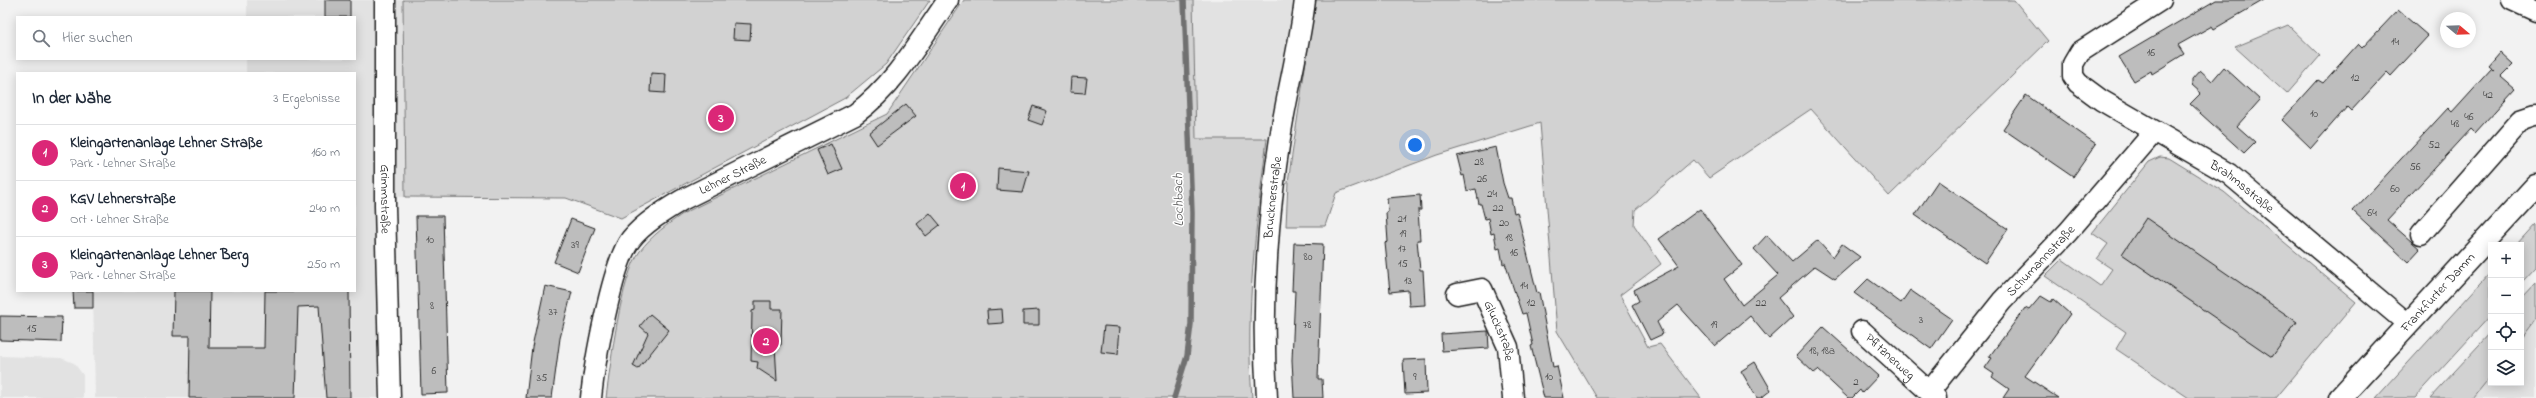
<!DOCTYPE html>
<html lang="de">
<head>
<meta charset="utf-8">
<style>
  :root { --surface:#fff; --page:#f2f2f3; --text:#1f2937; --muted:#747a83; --line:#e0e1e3; --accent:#db2777 }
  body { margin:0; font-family:"Indie Flower",sans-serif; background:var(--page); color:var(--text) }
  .controls { position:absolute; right:12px; bottom:12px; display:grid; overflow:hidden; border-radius:0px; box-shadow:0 2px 10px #0003 }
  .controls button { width:36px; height:36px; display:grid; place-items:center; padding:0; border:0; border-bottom:1px solid var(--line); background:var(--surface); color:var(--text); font:20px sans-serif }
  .compass { position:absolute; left:2440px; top:12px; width:36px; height:36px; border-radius:50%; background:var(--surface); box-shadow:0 2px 10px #0003; rotate:109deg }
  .you { position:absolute; left:1415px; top:145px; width:14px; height:14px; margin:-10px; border:3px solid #fff; border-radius:50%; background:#1a73e8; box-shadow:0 0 0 6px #1a73e833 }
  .badge { display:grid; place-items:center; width:26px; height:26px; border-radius:50%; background:var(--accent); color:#fff; font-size:13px; font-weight:700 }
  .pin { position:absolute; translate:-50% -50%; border:2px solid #fff; box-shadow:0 1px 4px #0006 }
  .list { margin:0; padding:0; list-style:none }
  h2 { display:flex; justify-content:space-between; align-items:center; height:52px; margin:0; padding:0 16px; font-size:17px }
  h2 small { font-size:13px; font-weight:400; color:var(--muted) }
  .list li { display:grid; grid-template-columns:26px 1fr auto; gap:12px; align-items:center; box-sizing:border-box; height:56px; padding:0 16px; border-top:1px solid var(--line) }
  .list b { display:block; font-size:15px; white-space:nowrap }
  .list p { margin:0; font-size:13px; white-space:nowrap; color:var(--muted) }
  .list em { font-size:13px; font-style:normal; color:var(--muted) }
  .icon { flex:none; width:22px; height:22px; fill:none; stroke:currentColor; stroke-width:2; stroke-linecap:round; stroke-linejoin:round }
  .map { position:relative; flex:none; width:2536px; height:398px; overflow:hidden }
  .search { position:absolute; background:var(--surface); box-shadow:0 2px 10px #0003; left:16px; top:16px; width:340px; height:44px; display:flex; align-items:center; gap:10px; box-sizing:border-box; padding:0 14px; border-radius:0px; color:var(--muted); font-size:15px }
  .panel { position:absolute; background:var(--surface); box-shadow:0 2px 10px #0003; left:16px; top:72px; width:340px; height:220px; border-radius:0px }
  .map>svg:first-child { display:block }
  .built { fill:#e2e2e2 }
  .green { fill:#d2d2d2; stroke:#777 }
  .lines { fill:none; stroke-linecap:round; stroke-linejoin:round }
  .stream { stroke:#707070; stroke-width:5.5 }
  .building { fill:#bdbdbd; stroke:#1c1c1c }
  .minor-casing { stroke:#1c1c1c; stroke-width:23 }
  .secondary-casing { stroke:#1c1c1c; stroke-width:25 }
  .minor { stroke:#fff; stroke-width:20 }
  .secondary { stroke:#fff; stroke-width:22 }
  .labels { text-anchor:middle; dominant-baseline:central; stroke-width:3; stroke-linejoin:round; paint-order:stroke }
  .number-label { font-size:11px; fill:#444 }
  .street-label { font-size:13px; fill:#1c1c1c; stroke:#fff }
  .water-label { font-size:14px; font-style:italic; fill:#5b5b5b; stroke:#fff }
</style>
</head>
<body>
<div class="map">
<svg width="2536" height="398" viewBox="0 0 2536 398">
  <rect width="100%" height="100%" fill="#f2f2f2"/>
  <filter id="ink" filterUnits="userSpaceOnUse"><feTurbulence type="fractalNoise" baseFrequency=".025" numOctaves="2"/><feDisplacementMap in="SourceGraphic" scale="8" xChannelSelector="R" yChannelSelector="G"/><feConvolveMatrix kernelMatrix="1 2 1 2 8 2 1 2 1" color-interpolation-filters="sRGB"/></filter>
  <g filter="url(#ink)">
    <!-- built -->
    <path class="built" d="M247,0H403L405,197L375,196L378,398H95L93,291H355V73H246V59H355V17H247Z
      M1193,0H1296L1267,139L1196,140Z
      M2536,318V398H2473L2491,376V383H2521V338Z
      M0,356L61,358L74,363L83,375V398H0Z"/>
    <!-- green -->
    <path class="green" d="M403,0H930L886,64L845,98L621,218L566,198L405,197Z
      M964,0H1193L1196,139H1267C1256,225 1245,311 1252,398H606C611,362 620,278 640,251C652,235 668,224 684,213L887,114Z
      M1315,0H2014L2048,41L1889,196L1811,109L1709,178L1693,160L1635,210L1634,225L1661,264L1620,295L1648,347L1660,344L1701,398H1597L1557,331L1540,123L1437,155L1336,193L1325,226H1286L1288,182Z
      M2288,25L2320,56L2287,94L2235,47Z
      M2160,157L2169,158L2224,192L2356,302L2276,398H2189L2116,349L2126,332L2045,276L2062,259L2100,286L2112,269L2097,259L2108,244L2092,233L2149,162Z
      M2536,223V267L2521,283V245H2516Z
      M2491,272V315L2415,398H2376Z
      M2536,283V318L2521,338V299Z
      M2491,332V376L2473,398H2430Z"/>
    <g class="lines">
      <!-- stream -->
      <path class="stream" d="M1174,398L1187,356L1191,324L1192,213L1184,0"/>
    </g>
    <!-- building -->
    <path class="building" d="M325,0H350V17H325Z
      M2216,0H2264L2214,29L2212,26L2178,45L2184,54L2152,74L2151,71L2134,81L2119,57Z
      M2398,10L2428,36L2391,76L2387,72L2351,111L2347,107L2311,148L2282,120L2318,80L2323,83L2358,44L2362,48Z
      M734,23L751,24L750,40L733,39Z
      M2500,53L2513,65L2501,77L2515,89L2475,133L2471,129L2387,220L2420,249L2408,262L2353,211L2448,108L2452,112L2492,68L2495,71L2489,66Z
      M2224,67L2260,100L2237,126L2255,142L2244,153L2190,104L2201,93L2192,85V79L2200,70L2212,81Z
      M651,73L666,74L665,93L650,92Z
      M1071,77L1087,78L1085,93L1070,92Z
      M2026,95L2096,144L2073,177L2003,129Z
      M906,104L916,116L877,145L869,133Z
      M1033,106L1047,111L1042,125L1028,120Z
      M831,144L842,169L828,175L817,150Z
      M1496,147L1503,183L1508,198H1511L1514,213L1517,212L1537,293L1539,292L1553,367L1557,366L1564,398H1544L1531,346L1533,345L1526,313L1522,314L1505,263L1503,264L1500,248L1497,249L1494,233L1491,234L1488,218L1485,219L1481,204H1479L1476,189L1467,191L1464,175L1462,176L1457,156Z
      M998,168L1029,171L1023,192L997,190Z
      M1938,181L2008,229L1985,263L1915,215Z
      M1420,195L1421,210H1418L1420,240H1417L1420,270H1423L1425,305L1409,306L1408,290L1390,292L1385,243L1388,242L1386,213L1388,212L1387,198Z
      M1700,209L1742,265L1724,279L1742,305L1778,275L1754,249L1767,235L1792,262L1818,240L1833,257L1842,244L1860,257L1835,279L1815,266L1778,298L1793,317L1769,339L1750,316L1715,346L1678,305L1657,322L1663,334L1650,340L1632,305L1639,301L1634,290L1679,266L1659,239Z
      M930,213L940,225L926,236L917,224Z
      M416,216H443L448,393L421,394Z
      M2146,218L2297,322L2272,357L2122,254Z
      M571,219L595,228L578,272L554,262Z
      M1294,243L1323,244L1318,379H1322L1323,398H1294L1292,360L1295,291H1292Z
      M1868,279L1901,303L1910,290L1952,319L1931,349L1854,293Z
      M545,286L572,292L560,338L552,398H526L532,347Z
      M73,291H93V308H74Z
      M174,291H210L209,348H264L265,291H349L350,398H326L319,306L298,307L295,398H189L190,336H173Z
      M2041,296L2051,302L2053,299L2070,314L2025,376L2058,398H2003L2009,389L1992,377L1994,374L1985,368L1992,358L1989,357L2025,308L2029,310Z
      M755,301H771V309H782L781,345H775L777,381L757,368L758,362L751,361L752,311L755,310Z
      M1002,309L1003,323L988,324L987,310Z
      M1039,310V325H1023V311Z
      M650,314L669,330L638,369L633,366L648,333L640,326Z
      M0,316L62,317L61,342L0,340Z
      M1104,326L1120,327L1118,354L1101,352Z
      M1823,327L1878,376L1862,393L1860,390L1852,398H1848L1818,370L1814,373L1796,356Z
      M1488,331L1489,348L1442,351L1441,334Z
      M1426,359L1427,393L1405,394L1403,360Z
      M1755,362L1771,390L1761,398H1757L1741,371Z"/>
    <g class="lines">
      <defs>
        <g id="minor">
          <path id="s1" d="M385,0V206L390,398"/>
          <path id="s2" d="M2161,0L2080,52L2073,64V76L2078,83L2101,100L2229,174L2408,324"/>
          <path d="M2512,0L2536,11"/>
          <path d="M2421,234L2521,120L2536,115"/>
          <path id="s3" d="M1457,294L1482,289L1508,347L1513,398"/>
          <path id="s4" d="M1862,331L1936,398"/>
          <path id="s5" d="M1930,391L2002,301L2068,232L2154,132"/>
          <path id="s6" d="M591,398C594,366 612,263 631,239C644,223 664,211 682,200L855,114C895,85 920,40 948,0"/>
          <path id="s7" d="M1267,398C1261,309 1267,220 1281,132C1288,88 1300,44 1305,0"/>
        </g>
        <g id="secondary">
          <path id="s8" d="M2340,398L2536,186"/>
        </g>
      </defs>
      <!-- minor casing -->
      <use href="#minor" class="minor-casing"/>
      <!-- secondary casing -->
      <use href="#secondary" class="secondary-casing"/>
      <!-- minor -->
      <use href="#minor" class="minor"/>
      <!-- secondary -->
      <use href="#secondary" class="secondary"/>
    </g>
  </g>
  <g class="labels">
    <!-- number labels -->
    <g class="number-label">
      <text x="2395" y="42">14</text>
      <text x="2151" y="53">16</text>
      <text x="2355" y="78">12</text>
      <text x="2488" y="95">42</text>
      <text x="2314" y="114">10</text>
      <text x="2469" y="117">46</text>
      <text x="2455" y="124">48</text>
      <text x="2434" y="145">52</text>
      <text x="1479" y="162">28</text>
      <text x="2415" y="167">56</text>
      <text x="1482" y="179">26</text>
      <text x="2395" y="189">60</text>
      <text x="1492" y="194">24</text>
      <text x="1498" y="208">22</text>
      <text x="2372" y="213">64</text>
      <text x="1402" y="219">21</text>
      <text x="1504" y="223">20</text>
      <text x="1403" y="234">19</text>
      <text x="1509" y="238">18</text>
      <text x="430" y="240">10</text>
      <text x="575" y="245">39</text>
      <text x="1402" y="249">17</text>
      <text x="1514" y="253">16</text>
      <text x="1308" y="257">80</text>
      <text x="1403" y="264">15</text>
      <text x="1408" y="281">13</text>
      <text x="1524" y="286">14</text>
      <text x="1531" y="303">12</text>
      <text x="1761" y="303">22</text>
      <text x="432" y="306">8</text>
      <text x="553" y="312">37</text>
      <text x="1921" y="320">3</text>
      <text x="1307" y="325">78</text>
      <text x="1714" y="325">19</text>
      <text x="32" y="329">15</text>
      <text x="1822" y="351">18, 18a</text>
      <text x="434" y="371">6</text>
      <text x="1415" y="377">9</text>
      <text x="1549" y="377">10</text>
      <text x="542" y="378">35</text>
      <text x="1856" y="382">2</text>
    </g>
    <!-- street labels -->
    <g class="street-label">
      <text stroke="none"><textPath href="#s6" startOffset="286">Lehner Straße</textPath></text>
      <text stroke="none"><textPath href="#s2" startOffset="325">Brahmsstraße</textPath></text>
      <text stroke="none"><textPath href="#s7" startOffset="201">Brucknerstraße</textPath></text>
      <text stroke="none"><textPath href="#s1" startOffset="199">Grimmstraße</textPath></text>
      <text stroke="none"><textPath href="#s5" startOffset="171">Schumannstraße</textPath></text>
      <text stroke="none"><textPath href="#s8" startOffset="144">Frankfurter Damm</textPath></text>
      <text stroke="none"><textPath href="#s3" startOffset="71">Gluckstraße</textPath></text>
      <text stroke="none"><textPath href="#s4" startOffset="38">Pfitznerweg</textPath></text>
    </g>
    <!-- water labels -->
    <g class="water-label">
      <text transform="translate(1179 200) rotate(-91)">Lochbach</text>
    </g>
  </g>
</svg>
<div class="controls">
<button>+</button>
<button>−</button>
<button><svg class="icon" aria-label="locate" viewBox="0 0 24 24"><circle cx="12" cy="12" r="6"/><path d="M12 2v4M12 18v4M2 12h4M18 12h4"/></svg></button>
<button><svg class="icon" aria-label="layers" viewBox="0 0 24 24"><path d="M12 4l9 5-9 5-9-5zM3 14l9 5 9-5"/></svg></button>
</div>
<svg class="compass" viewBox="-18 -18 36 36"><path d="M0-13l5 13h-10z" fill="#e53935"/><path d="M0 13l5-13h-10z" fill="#747a83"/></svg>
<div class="you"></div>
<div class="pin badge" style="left:963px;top:186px">1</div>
<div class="pin badge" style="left:766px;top:341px">2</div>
<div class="pin badge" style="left:721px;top:118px">3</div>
<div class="search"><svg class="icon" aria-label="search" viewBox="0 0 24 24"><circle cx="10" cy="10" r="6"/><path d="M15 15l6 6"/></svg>Hier suchen</div>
<section class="panel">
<h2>In der Nähe<small>3 Ergebnisse</small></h2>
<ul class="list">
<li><span class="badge">1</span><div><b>Kleingartenanlage Lehner Straße</b><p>Park · Lehner Straße</p></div><em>160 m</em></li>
<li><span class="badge">2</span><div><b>KGV Lehnerstraße</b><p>Ort · Lehner Straße</p></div><em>240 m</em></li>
<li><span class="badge">3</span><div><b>Kleingartenanlage Lehner Berg</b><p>Park · Lehner Straße</p></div><em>250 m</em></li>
</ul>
</section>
</div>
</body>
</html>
